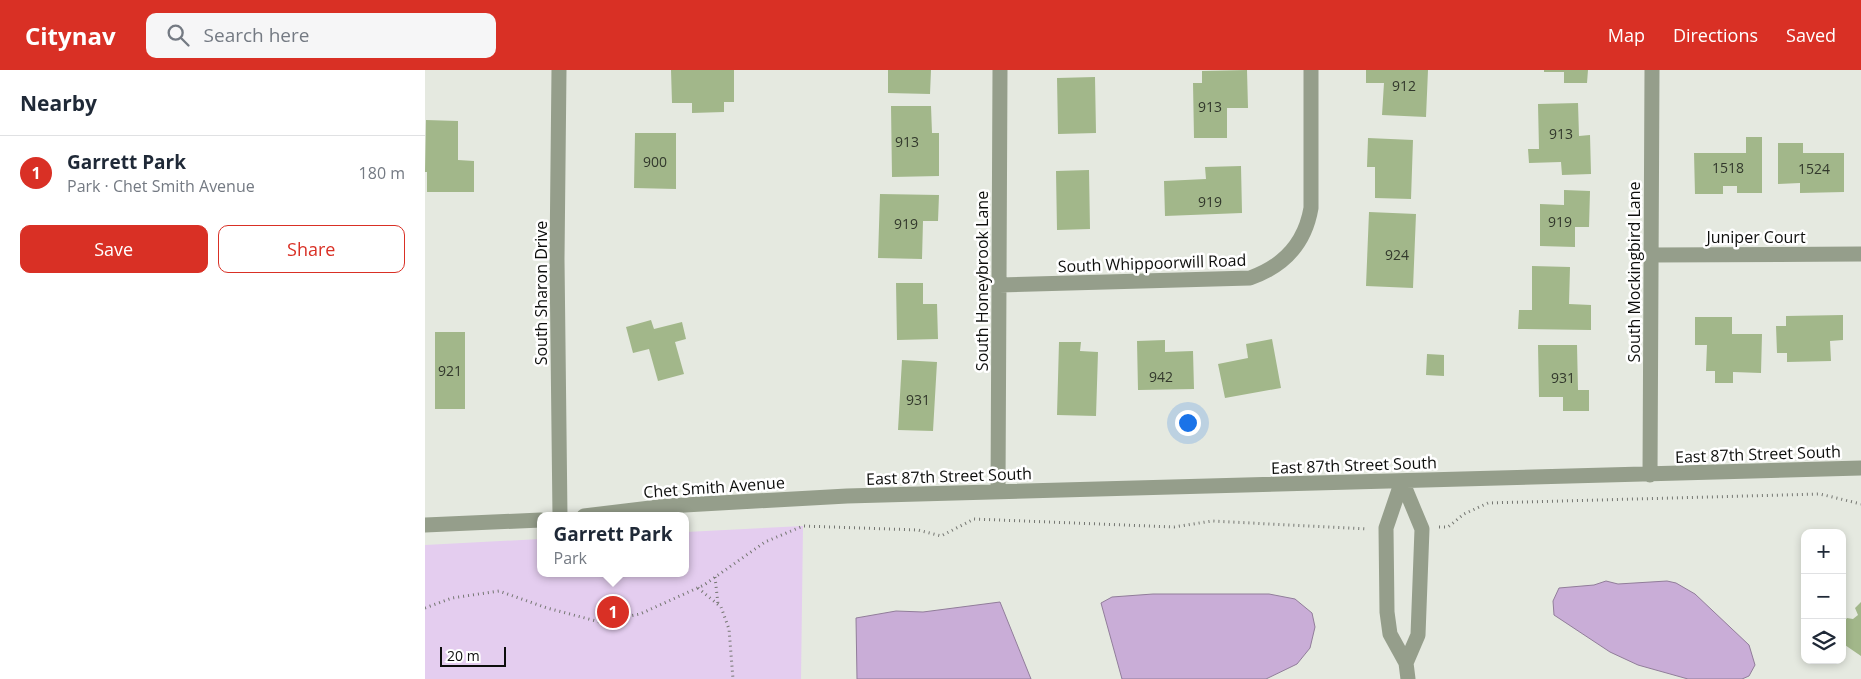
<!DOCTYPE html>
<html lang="en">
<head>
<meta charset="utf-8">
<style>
  :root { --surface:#fff; --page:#f6f6f7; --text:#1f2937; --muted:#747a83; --line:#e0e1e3; --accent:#d93025 }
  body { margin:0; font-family:"Open Sans",sans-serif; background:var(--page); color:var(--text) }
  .controls { position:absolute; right:15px; bottom:15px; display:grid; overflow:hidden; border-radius:10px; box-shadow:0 2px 8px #0003 }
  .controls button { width:45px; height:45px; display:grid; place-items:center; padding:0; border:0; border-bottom:1px solid var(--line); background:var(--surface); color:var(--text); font:25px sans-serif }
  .scale { position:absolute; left:15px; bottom:12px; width:66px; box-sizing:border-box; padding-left:5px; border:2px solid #0d0e0c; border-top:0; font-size:14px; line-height:18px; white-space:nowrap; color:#0d0e0c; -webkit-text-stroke:4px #fff; paint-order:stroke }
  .you { position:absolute; left:762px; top:352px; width:18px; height:18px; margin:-12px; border:4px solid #fff; border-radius:50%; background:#1a73e8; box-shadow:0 0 0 8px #1a73e833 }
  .badge { display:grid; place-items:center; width:32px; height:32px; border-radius:50%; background:var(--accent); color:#fff; font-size:16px; font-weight:700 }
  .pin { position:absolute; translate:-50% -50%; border:2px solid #fff; box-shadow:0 1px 5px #0006 }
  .popup { position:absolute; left:112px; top:442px; width:152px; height:65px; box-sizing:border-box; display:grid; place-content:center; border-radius:10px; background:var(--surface); filter:drop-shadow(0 1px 4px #0005); font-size:16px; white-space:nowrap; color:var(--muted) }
  .popup b { font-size:19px; color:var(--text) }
  .popup::after { content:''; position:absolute; left:50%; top:100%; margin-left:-10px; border:10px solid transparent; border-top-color:var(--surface) }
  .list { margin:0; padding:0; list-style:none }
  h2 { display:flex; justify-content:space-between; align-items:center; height:65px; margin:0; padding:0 20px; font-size:21px }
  h2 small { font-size:16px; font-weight:400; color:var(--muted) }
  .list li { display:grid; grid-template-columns:32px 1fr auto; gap:15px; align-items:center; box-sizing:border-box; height:75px; padding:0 20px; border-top:1px solid var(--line) }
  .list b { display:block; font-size:19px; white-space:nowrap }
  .list p { margin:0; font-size:16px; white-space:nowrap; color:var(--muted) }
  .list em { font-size:16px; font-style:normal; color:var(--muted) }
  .actions { display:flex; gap:10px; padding:15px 20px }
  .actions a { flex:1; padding:11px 0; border:1px solid var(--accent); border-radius:10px; text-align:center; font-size:18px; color:var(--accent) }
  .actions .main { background:var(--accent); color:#fff }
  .icon { flex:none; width:28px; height:28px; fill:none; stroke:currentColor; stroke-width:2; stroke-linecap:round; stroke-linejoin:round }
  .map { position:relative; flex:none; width:1436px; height:609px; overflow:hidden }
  header { display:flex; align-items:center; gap:30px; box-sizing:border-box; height:70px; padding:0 25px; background:var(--accent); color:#fff }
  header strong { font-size:24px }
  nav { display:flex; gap:28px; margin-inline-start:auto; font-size:18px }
  .search { width:350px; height:45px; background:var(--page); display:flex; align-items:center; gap:12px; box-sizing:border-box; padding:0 18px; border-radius:10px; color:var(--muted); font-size:19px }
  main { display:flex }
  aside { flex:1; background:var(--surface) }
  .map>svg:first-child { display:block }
  .green { fill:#e4cdef }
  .water { fill:#c9add7; stroke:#917d9a }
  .building { fill:#a2b78a }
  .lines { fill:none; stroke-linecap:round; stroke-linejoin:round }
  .path { stroke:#747671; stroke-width:3; stroke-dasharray:1 4; stroke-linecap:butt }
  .minor { stroke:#959e8b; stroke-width:15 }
  .labels { text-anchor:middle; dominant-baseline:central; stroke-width:5; stroke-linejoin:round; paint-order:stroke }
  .number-label { font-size:14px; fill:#32382c }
  .street-label { font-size:16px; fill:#0d0e0c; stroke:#fff }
</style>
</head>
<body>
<header>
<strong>Citynav</strong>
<div class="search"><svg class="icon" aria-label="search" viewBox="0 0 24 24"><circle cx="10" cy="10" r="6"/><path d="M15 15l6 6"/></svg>Search here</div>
<nav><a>Map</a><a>Directions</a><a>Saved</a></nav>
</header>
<main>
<aside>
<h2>Nearby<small></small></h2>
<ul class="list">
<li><span class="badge">1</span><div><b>Garrett Park</b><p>Park · Chet Smith Avenue</p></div><em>180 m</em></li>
</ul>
<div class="actions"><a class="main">Save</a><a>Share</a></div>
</aside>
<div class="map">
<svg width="1436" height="609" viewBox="0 0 1436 609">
  <rect width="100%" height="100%" fill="#e5e9e0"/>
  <!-- green -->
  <path class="green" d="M378,456L376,609H0V475L115,469L116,503H260L261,462Z"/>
  <!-- water -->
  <path class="water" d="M1181,511L1193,514L1242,511L1251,513L1270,524L1324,575L1330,595L1324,606L1317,609H1263L1213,595L1185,582L1129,545L1128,531L1134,518L1169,515Z
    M728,524H844L870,529L887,543L890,557L885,578L872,594L841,609H697L676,533L687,527Z
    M575,532L606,609H432L431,548L471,541L498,542Z"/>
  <!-- building -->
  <path class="building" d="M246,0H309V32H299V42L267,43V33H247Z
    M463,0H506L505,24L463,23Z
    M822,0L823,38H802V68H769L768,13H777V1Z
    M941,0H1003L1001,47L957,45L959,13H941Z
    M1119,0H1163L1162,13H1139V2H1119Z
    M670,7L671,63L633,64L632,8Z
    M1153,33L1154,66L1165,65L1166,104L1137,105L1136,92L1104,93L1103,79H1114L1113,34Z
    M466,36H506L507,63H514V106L467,107Z
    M1,50L33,51V90L49,91V122H2V102H0Z
    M210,63H251V119L209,118Z
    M1321,67H1337V123H1312V116H1298V124H1270L1269,83H1321Z
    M943,68L988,70L986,129L950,128V97H942Z
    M1353,73H1378V83H1419V122L1375,123V113L1353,114Z
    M816,96L817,143L740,146L739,111L781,109L780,97Z
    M664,100L665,159L632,160L631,101Z
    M1139,120L1165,121L1164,157H1150V177L1115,176V134L1139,135Z
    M455,124L514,125L513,151H498L497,189L453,188Z
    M944,142L991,144L988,218L941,216Z
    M1107,196L1145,197L1144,234L1166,235V260L1093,259L1094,240H1107Z
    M471,213H498V234H512L513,269L472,270Z
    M1418,245V270L1405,271L1406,291L1362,292V283H1352L1351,256H1361V246Z
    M1270,247H1307V264H1337L1336,303L1308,302V313H1290V301H1281L1282,275H1270Z
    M226,250L229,259L257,252L261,269L250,272L259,304L233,311L224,279L208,283L201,257Z
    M10,262H40V339H10Z
    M847,269L856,318L800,328L793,294L823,288L821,274Z
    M740,270V282L768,281L769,319L713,320L712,271Z
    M634,272H656L655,281L673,282L671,346L632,345Z
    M1113,275H1152L1153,320H1164V341H1138V327H1114Z
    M1002,284L1019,285V306L1001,305Z
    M477,290L512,292L508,361L473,360Z
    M1436,532V586L1417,573V564L1420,561L1418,553L1422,548L1428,549L1433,545L1430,538Z"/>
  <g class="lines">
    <!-- path -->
    <path class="path" d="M1014,457H1023L1039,444L1063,433L1395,424L1436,434
      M290,507L293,534
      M273,518L296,537L304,559L308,609
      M0,538L27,528L74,521L122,538L175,552L215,544L279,515L340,472L378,456L493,460L516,466L549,449L749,457L787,451L943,459"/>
    <!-- minor -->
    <path class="minor" d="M134,0L132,189L135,446
      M1226,185L1436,184
      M574,215L825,208C859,196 880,173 886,138V0
      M1225,405L1227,0
      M977,411L961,458L962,542L965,564L981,593L983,609
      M977,411L997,459L993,565L981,593
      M573,422L575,0
      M159,446L242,436L422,426L1436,398
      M0,455L116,450"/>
  </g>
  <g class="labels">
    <!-- number labels -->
    <g class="number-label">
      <text x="979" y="15">912</text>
      <text x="785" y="36">913</text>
      <text x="1136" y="63">913</text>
      <text x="482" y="71">913</text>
      <text x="230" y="91">900</text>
      <text x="1303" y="97">1518</text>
      <text x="1389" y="98">1524</text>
      <text x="785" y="131">919</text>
      <text x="1135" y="151">919</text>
      <text x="481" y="153">919</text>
      <text x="972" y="184">924</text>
      <text x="25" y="300">921</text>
      <text x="736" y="306">942</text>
      <text x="1138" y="307">931</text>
      <text x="493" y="329">931</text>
    </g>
    <!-- street labels -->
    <g class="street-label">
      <text x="1331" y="167">Juniper Court</text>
      <text transform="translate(727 193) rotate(-2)">South Whippoorwill Road</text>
      <text transform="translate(1209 202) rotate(-90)">South Mockingbird Lane</text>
      <text transform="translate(557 211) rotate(-90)">South Honeybrook Lane</text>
      <text transform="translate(116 223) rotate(-90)">South Sharon Drive</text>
      <text transform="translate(1333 384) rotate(-2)">East 87th Street South</text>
      <text transform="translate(929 395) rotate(-2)">East 87th Street South</text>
      <text transform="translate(524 406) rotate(-2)">East 87th Street South</text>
      <text transform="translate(289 417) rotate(-4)">Chet Smith Avenue</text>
    </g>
  </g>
</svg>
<div class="controls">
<button>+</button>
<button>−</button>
<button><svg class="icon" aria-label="layers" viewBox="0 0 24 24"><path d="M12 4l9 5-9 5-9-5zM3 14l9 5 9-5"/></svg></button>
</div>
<div class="scale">20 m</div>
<div class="you"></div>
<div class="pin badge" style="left:188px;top:542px">1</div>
<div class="popup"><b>Garrett Park</b>Park</div>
</div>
</main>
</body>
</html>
